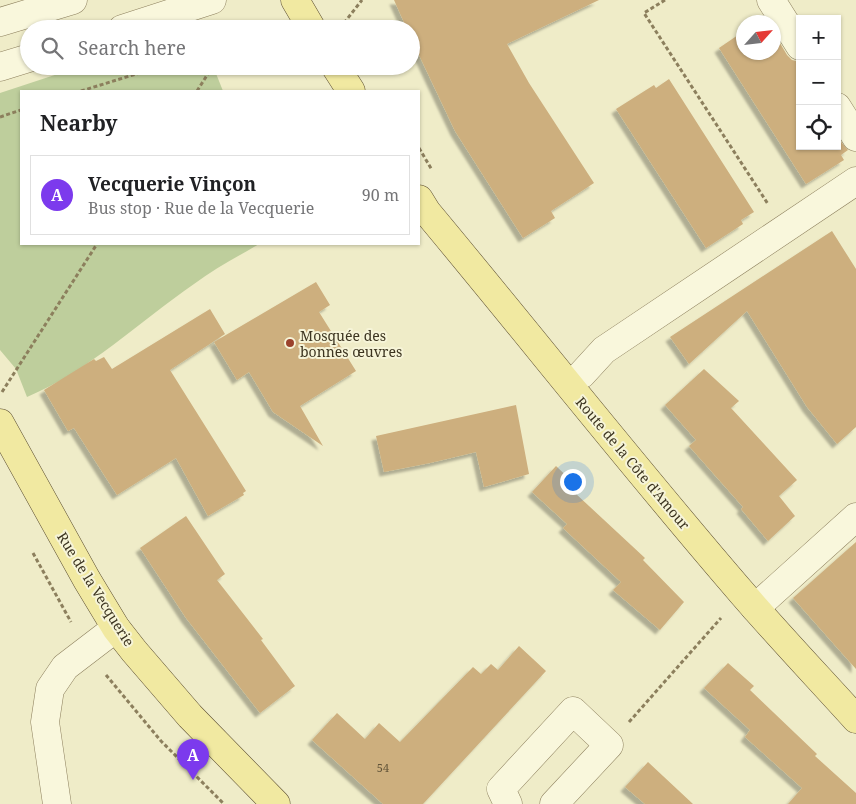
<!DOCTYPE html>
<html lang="en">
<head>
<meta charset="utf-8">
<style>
  :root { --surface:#fff; --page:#f6f6f6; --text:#202124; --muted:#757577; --line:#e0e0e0; --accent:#7c3aed }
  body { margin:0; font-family:"Noto Serif",serif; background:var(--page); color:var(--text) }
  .controls { position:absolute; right:15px; top:15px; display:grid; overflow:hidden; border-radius:0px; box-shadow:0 1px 4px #0004 }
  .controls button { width:45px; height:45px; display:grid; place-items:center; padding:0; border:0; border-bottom:1px solid var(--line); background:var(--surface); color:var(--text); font:25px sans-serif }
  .compass { position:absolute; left:736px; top:15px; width:45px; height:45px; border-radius:50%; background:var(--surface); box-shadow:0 1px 4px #0004; rotate:63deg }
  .you { position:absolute; left:572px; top:481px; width:18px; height:18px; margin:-12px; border:4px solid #fff; border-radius:50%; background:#1a73e8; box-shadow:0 0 0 8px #1a73e833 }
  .badge { display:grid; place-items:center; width:32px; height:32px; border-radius:50%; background:var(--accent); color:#fff; font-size:16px; font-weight:700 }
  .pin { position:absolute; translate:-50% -41px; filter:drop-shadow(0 1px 2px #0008) }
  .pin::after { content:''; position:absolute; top:26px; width:18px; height:15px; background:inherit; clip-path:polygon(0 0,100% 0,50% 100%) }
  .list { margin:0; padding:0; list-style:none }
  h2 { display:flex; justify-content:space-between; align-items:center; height:65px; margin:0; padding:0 20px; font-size:21px }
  h2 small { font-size:16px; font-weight:400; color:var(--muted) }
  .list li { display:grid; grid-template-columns:32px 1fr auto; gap:15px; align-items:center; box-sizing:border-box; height:80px; margin:0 10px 10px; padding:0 10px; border:1px solid var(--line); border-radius:0px }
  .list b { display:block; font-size:19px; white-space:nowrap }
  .list p { margin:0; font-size:16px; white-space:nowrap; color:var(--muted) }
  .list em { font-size:16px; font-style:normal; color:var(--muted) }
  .icon { flex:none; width:28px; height:28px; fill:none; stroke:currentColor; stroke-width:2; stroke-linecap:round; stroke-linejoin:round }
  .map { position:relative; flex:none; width:856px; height:804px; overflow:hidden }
  .search { position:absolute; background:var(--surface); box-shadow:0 1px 4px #0004; left:20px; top:20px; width:400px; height:55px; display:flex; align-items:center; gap:12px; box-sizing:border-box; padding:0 18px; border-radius:28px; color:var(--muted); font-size:19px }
  .panel { position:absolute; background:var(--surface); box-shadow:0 1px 4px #0004; left:20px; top:90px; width:400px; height:155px; border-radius:0px }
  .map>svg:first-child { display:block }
  .green { fill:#bece9c }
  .building { fill:#cdaf7e; filter:url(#shadow) }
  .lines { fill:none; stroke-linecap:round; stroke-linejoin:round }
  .minor-casing { stroke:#8c7f5d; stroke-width:29 }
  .major-casing { stroke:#5a4c31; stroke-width:29 }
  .path { stroke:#8c7f5d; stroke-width:3; stroke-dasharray:4 2.5; stroke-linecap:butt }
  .minor { stroke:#f9f7dc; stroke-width:28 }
  .major { stroke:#f1e9a1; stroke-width:28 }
  .poi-dot { fill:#9b422c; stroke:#f6f4d8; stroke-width:2 }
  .labels { text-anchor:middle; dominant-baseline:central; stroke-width:4; stroke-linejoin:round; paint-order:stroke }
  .number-label { font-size:11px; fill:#605338 }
  .poi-label { font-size:14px; fill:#3c3420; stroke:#f6f4d8; text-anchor:start }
  .street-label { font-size:14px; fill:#3c3420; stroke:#f6f4d8 }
</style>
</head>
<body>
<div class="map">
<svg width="856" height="804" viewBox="0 0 856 804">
  <defs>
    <filter id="shadow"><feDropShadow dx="-4.5" dy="4.5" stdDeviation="1" flood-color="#0004"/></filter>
  </defs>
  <rect width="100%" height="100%" fill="#efecc8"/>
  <!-- green -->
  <path class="green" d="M82,66H213L223,91H21V244H259C237,257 214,269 194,284C139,322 89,371 27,397L16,369L0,350V93Z"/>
  <!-- building -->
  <path class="building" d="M394,0H599L507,44L529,83L594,183L551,211L555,218L523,238L455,131L411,38V29H407Z
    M744,31V52H774V33L787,55L792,60L800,62V146H837V137L848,150L841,155L844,160L806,184L719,48Z
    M669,79L754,212L741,220L743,224L706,248L616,109L654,85L656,88Z
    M832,231L856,269V427L837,444L807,407L747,311L689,364L670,337Z
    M316,282L330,305L319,312L356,371L300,406L323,446L273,412L249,372L237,380L214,342Z
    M210,309L225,334L170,370L246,491L243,493L244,495L208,516L176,458L117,495L74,428L68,431L44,390L94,359L96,361L104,357L112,369Z
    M704,369L739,401L731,408L797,480L779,496L795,516L768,541L741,509L743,507L689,446L696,440L665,405Z
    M516,405L529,474L484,487L476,452L430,463L384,472L376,436Z
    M556,466L579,488L575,493L645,558L643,560L684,602L660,630L613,590L621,582L563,528L567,524L532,492Z
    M186,516L225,574L217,580L263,639L261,640L295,686L260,713L186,618L140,548Z
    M856,542V669L793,598Z
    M519,646L546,671L423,804H383L312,740L337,713L365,739L379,723L400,742L473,667L481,674L491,664L498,670Z
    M728,663L754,686L750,690L817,754L815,756L856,793V804H788L802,788L745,737L750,730L704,688Z
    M648,762L693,804H645L625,787Z"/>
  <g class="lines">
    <defs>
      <path id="minor" d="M771,0L800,46
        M0,22L73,0
        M122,29L212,0
        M0,67L29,58
        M837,107L856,137
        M582,374L604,350L856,181
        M755,608L856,517
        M57,804L45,722L50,689L65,667L116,628
        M508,804L501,789L573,711L609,745L554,804"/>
      <path id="major" d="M295,0L312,29
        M335,66L351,91
        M419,199L427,212C532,338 634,468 742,593C779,636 818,677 856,719
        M0,423L87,580L116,628L134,651L190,716L276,804"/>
    </defs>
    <!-- minor casing -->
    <use href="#minor" class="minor-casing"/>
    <!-- major casing -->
    <use href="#major" class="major-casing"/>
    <!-- path -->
    <path class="path" d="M665,0L644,13L768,204
      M344,23L362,0
      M81,91L162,66
      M197,91L213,66
      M0,117L21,110
      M419,148L432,170
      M2,392L97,244
      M33,553L71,622
      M106,675L161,741L224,804
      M629,722L721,618"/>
    <!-- minor -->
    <use href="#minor" class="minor"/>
    <!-- major -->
    <use href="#major" class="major"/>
  </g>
  <!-- markers -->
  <circle class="poi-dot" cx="290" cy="343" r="5"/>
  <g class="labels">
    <!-- number labels -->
    <g class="number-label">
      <text x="383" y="767">54</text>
    </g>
    <!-- poi labels -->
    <g class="poi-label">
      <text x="300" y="335">Mosquée des<tspan x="300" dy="16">bonnes œuvres</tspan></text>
    </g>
    <!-- street labels -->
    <g class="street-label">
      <text transform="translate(633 463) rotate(50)">Route de la Côte d'Amour</text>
      <text transform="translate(96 589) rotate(58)">Rue de la Vecquerie</text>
    </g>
  </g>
</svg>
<div class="controls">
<button>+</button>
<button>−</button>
<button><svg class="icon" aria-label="locate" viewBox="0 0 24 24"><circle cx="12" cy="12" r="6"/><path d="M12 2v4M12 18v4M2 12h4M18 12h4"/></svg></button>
</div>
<svg class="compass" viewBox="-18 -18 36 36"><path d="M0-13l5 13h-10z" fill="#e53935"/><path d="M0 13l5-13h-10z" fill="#757577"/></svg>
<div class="you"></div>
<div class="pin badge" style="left:193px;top:780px">A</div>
<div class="search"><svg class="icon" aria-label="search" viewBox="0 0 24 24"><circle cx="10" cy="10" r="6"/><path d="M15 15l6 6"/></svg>Search here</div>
<section class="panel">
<h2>Nearby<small></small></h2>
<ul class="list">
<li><span class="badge">A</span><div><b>Vecquerie Vinçon</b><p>Bus stop · Rue de la Vecquerie</p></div><em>90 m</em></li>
</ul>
</section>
</div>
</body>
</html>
